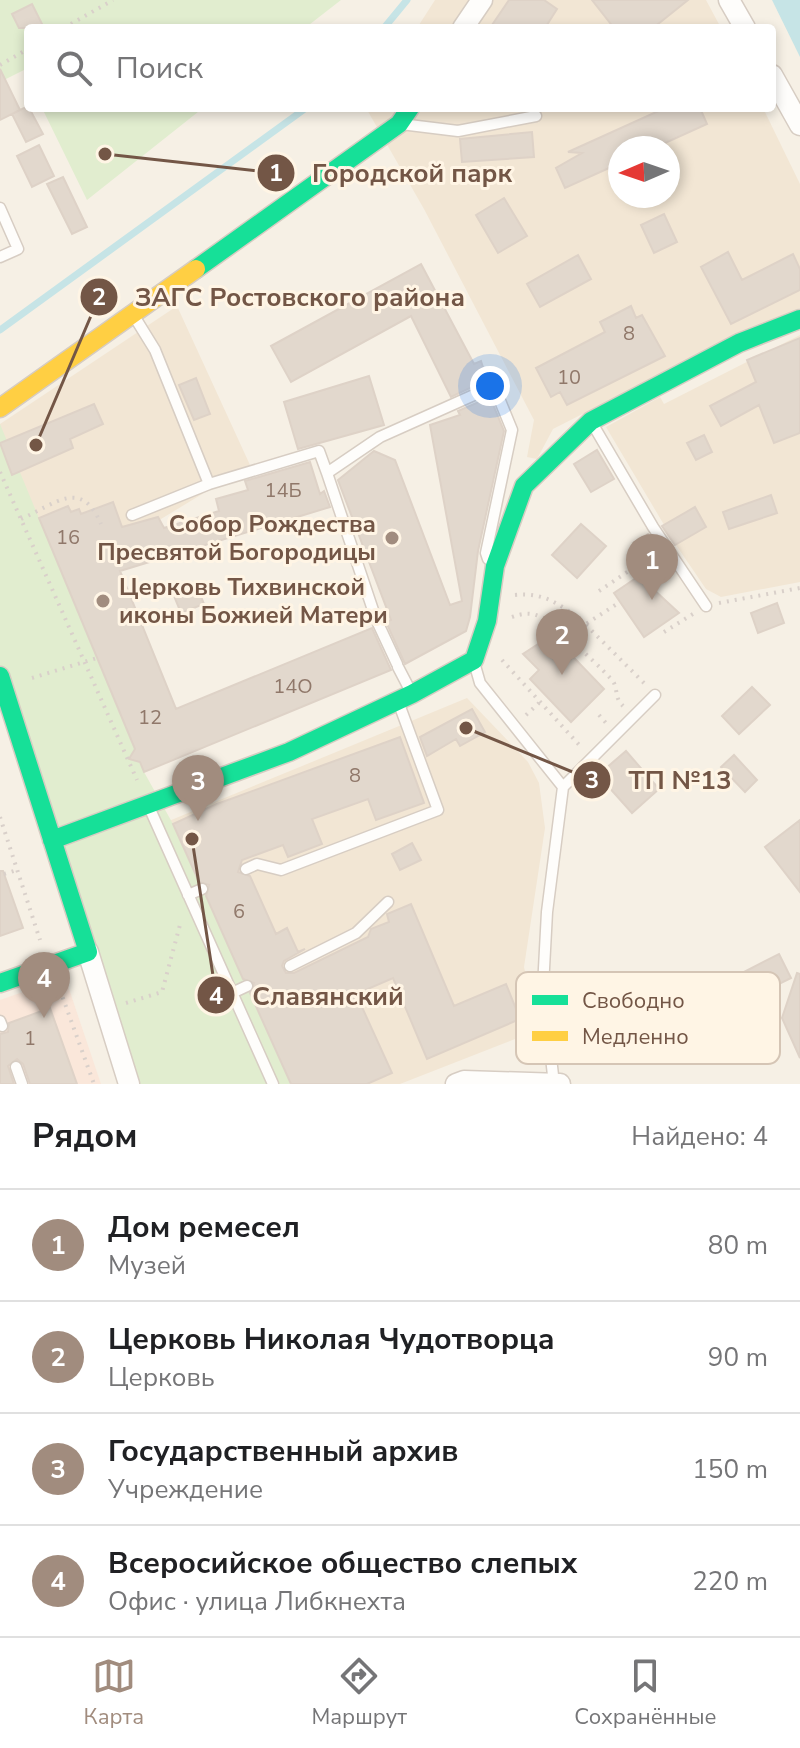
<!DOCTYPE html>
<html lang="ru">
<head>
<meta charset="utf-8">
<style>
  :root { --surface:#fff; --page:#f2f2f2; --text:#202124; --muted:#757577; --line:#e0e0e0; --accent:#a18c7e }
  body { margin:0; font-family:"Nunito Sans",sans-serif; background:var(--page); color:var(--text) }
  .compass { position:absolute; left:608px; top:136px; width:72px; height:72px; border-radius:50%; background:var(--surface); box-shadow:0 4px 12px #0003; rotate:268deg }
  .you { position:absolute; left:490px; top:386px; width:28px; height:28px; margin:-20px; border:6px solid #fff; border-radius:50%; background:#1a73e8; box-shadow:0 0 0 12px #1a73e833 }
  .badge { display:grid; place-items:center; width:52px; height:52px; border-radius:50%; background:var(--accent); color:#fff; font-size:26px; font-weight:700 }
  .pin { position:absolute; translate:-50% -66px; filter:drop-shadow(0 2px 4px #0008) }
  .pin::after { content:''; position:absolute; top:42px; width:28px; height:24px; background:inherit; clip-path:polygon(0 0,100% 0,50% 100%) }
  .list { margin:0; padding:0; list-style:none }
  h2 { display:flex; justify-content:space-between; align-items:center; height:104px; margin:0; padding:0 32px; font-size:34px }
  h2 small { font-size:26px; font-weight:400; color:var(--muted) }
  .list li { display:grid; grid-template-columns:52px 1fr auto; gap:24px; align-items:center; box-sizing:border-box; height:112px; padding:0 32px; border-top:2px solid var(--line) }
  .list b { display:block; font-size:30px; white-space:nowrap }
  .list p { margin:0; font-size:26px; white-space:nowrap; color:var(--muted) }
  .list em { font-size:26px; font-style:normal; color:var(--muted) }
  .icon { flex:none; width:44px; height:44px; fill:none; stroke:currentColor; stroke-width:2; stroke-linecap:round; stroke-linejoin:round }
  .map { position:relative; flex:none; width:800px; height:1084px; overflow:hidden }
  .search { position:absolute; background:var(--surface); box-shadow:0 4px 12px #0003; left:24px; right:24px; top:24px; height:88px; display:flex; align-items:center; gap:20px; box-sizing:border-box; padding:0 28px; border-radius:8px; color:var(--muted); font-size:30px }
  .sheet { height:552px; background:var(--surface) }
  nav { display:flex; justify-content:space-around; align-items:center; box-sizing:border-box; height:112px; border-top:2px solid var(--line); background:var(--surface); font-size:22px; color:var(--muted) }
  nav a { display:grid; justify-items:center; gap:4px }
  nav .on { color:var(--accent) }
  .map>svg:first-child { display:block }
  .residential { fill:#f2e6d4; fill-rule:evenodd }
  .commercial { fill:#fae7da }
  .green { fill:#e1edcf }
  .water { fill:#c6e4e6 }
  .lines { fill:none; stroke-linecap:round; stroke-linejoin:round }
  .stream { stroke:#c6e4e6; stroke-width:7 }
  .building { fill:#e2d8cd; stroke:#ded2c7; stroke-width:2 }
  .lane-casing { stroke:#d7cdc3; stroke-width:13 }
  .street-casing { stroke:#d7cdc3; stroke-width:23 }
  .fast-casing { stroke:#d6ccc2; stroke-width:21 }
  .slow-casing { stroke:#d6ccc2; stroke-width:21 }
  .path { stroke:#d9d0ca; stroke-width:4; stroke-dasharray:2 6; stroke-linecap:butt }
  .lane { stroke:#fefdfb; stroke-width:10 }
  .street { stroke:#fefdfb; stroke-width:20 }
  .fast { stroke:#16e098; stroke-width:18 }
  .slow { stroke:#ffcf43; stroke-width:18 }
  .poi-dot { fill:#a18c7e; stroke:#fff5e5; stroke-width:3 }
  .labels { text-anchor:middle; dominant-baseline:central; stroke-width:6; stroke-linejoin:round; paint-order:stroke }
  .number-label { font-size:20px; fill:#90786a }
  .poi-label { font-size:24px; font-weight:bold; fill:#735646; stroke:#fff5e5; text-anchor:end }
  .key { fill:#fff5e5; stroke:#d5c5b5; stroke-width:2 }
  .key-label { font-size:22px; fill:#735646 }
  .leader { fill:none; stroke:#735646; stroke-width:3 }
  .callout-dot { fill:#735646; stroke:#fff5e5; stroke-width:3 }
  .mark-label { font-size:24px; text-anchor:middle; font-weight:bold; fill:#fff }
  .callout-label { font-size:26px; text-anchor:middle; font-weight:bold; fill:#735646; stroke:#fff5e5; stroke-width:6; stroke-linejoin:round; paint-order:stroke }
</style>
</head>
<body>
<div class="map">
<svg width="800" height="1084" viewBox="0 0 800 1084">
  <rect width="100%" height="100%" fill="#f6f0e5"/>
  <!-- residential -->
  <path class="residential" d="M435,0H706L721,28H417Z
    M366,108H763L800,184V308L720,344L553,429L537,459L527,457L534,420L424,209ZM620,148H668V196H620Z
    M177,306L250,465L105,553L52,572L0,451V424Z
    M800,335V582L721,597L706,589L676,545L606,427L660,397L664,404Z
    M467,698L528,762L539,783L545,828L524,967L538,1030L400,1084H281L164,823Z"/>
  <!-- commercial -->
  <path class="commercial" d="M60,979L67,983L101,1084H0V1000Z"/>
  <!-- green -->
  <path class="green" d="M0,0H341L305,28H28V79L24,70L0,82Z
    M42,108H203L87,200Z
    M0,424L144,772L173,824L291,1084H129L0,676Z"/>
  <!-- water -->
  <path class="water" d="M772,0H800V57Z"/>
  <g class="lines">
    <!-- stream -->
    <path class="stream" d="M384,28L407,0
      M0,330L306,108"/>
  </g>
  <!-- building -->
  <path class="building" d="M509,0H544L557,9L545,28H490Z
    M592,0H688L653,28H614Z
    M32,4L44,28H19L12,14Z
    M0,69L20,110L0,120Z
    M28,106L43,134L26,142L12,114Z
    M665,108H700L707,124L654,148H620V163L565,188L556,168L582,153L568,152Z
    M532,132L534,157L462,162L460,139Z
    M39,145L54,176L32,187L17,156Z
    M63,177L87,227L72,234L47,184Z
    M504,198L527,236L498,253L476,215Z
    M664,214L677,242L654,253L641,225Z
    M728,252L742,280L793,254L800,269V290L731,324L701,267Z
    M578,255L591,279L540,307L527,284Z
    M421,264L474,364L481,361L487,380L451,397L411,316L291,382L271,346Z
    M631,306L636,318L642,315L665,356L567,405L560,392L551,397L536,368L605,332L600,322Z
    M800,338V433L774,443L759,405L721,426L710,406L756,382L747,360Z
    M369,376L384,425L298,449L284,402Z
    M196,378L210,414L194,420L179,385Z
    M490,397L504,431L478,551L470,617L466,631L405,664L386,622L391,620L338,480L374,451L395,460L450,605L462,601L430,425L460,415L458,411Z
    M94,404L103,424L70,439L73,448L12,475L0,443Z
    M704,435L712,452L696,460L687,443Z
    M597,450L614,479L591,492L574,464Z
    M310,462L320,494L324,491L330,507L120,571L176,709L372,628L391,670L144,772L140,762L129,759L135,749L39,518L68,506L71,512L79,509L81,514L113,502L122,527L158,517L164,528L219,511L216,499L248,490L245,481Z
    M771,495L777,513L729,529L723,512Z
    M695,507L706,527L675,545L662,526Z
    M581,524L606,546L577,578L552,555Z
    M648,534L661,554L645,563L633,543Z
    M639,576L679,613L644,637L614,593Z
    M195,582L204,604L181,613L172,591Z
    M777,603L784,623L758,633L751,613Z
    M552,635L604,689L571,722L530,679L539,670L523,654Z
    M752,687L770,705L739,734L722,716Z
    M472,709L485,732L460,746L456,739L427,756L420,737Z
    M400,737L424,803L376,820L368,799L312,819L322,844L288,857L283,845L242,860L238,872L250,876L276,934L287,928L298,952L305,949L284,961L282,966L286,973H294L368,937L371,929L389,922L387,914L411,904L454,1006L506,984L520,1019L427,1059L393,978L356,994L392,1073L367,1084H291L250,993L254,983L243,979L206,896L209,885L199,882L173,824L217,804Z
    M626,751L659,789L632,813L598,775Z
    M734,755L757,780L745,792L721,767Z
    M800,820V892L765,847Z
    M412,843L421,860L400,870L392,854Z
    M0,871H3L23,928L0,936Z
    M779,954L791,978L753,997L742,973Z
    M797,973L800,974V1058L782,1018Z
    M50,1008L77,1084H30L23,1064L17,1059L8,1066L14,1084H0V1034L8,1032L9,1023Z"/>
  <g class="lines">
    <defs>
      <path id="lane" d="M401,124L458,131L536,116
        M0,208L18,249L0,257
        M134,316L155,350L209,484
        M592,423L653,527L706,606
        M327,473L376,619L397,664
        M132,515L209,484L319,451L327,473L380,437L494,386L512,430L486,553L488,559
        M474,662L480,683L563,787
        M398,667L411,692
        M149,807L273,1084
        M246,869L257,864L281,870L438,810L399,704
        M188,895L202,889
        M290,966L356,933L388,902
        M232,993L247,986
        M0,1021L2,1026
        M16,1067L22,1084
        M554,1084L543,987L547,912L563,787L655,695"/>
      <path id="street" d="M729,0L745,28
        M463,28L482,0
        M772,75L800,125
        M88,952L129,1084
        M456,1084L464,1081L560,1084"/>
      <path id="fast" d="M196,269L399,124L410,108
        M0,676L88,952L0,983
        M52,840L289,752L412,694L474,660L487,621L495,566L524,486L591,421L739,343L800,319"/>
      <path id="slow" d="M0,408L196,269"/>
    </defs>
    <!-- lane casing -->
    <use href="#lane" class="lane-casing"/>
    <!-- street casing -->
    <use href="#street" class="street-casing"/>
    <!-- fast casing -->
    <use href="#fast" class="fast-casing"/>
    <!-- slow casing -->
    <use href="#slow" class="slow-casing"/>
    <!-- path -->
    <path class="path" d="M64,28L113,0
      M0,65L28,49
      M0,472L137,780
      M21,519C57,503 81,478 101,524
      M599,591L654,554
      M515,595C546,592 562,606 586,624L620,602
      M719,603L800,588
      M512,617C523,613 532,612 543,618C552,622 610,675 614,683C618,693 615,698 623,706
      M586,625L645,684
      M664,632L693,614
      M502,660L582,748
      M32,678L97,658
      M526,715L539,703
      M599,715L606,723
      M0,817L40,940
      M4,874L17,870
      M60,990L94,1084
      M126,1003L162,992L181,921"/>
    <!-- lane -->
    <use href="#lane" class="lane"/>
    <!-- street -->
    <use href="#street" class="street"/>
    <!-- fast -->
    <use href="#fast" class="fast"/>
    <!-- slow -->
    <use href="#slow" class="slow"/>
  </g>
  <!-- markers -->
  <g class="poi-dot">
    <circle cx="392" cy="538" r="8"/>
    <circle cx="103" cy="601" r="8"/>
  </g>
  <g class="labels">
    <!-- number labels -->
    <g class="number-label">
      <text x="629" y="333">8</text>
      <text x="569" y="377">10</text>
      <text x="283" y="490">14Б</text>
      <text x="68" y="537">16</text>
      <text x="293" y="686">14О</text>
      <text x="150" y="717">12</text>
      <text x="355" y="775">8</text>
      <text x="239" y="911">6</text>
      <text x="30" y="1038">1</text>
    </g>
    <!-- poi labels -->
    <g class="poi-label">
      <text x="376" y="524">Собор Рождества<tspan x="376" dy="28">Пресвятой Богородицы</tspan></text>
      <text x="119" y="587" text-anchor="start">Церковь Тихвинской<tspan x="119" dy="28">иконы Божией Матери</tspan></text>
    </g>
  </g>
  <!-- legend -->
  <rect x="516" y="972" width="264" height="92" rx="12" class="key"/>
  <rect x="532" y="995" width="36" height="10" fill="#16e098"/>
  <rect x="532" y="1031" width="36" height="10" fill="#ffcf43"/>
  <g class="key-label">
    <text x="582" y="1008">Свободно</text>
    <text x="582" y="1044">Медленно</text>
  </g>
  <!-- callouts -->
  <path class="leader" d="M105 154L276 173M36 445L99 297M466 728L592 780M192 839L216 995"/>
  <g class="callout-dot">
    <circle cx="105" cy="154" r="8"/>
    <circle cx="36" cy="445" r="8"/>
    <circle cx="466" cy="728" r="8"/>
    <circle cx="192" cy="839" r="8"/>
    <circle cx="276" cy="173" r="20"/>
    <circle cx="99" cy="297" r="20"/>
    <circle cx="592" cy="780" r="20"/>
    <circle cx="216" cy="995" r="20"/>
  </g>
  <g class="mark-label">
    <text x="276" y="181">1</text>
    <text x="99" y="305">2</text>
    <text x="592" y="788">3</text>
    <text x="216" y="1004">4</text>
  </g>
  <g class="callout-label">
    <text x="412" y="182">Городской парк</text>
    <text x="300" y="306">ЗАГС Ростовского района</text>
    <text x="680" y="789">ТП №13</text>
    <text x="328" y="1005">Славянский</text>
  </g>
</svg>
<svg class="compass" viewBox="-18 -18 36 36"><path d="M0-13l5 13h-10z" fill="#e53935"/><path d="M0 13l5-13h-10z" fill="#757577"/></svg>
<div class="you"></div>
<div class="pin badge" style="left:652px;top:600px">1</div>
<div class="pin badge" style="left:562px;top:675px">2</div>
<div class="pin badge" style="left:198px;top:821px">3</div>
<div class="pin badge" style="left:44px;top:1018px">4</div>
<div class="search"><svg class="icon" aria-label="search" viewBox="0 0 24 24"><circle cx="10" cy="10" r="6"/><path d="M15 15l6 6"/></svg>Поиск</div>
</div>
<section class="sheet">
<h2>Рядом<small>Найдено: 4</small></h2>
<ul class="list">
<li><span class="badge">1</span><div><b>Дом ремесел</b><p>Музей</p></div><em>80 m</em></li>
<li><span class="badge">2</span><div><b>Церковь Николая Чудотворца</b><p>Церковь</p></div><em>90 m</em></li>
<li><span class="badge">3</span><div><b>Государственный архив</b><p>Учреждение</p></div><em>150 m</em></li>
<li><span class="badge">4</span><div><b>Всеросийское общество слепых</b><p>Офис · улица Либкнехта</p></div><em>220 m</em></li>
</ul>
</section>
<nav>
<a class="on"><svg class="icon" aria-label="map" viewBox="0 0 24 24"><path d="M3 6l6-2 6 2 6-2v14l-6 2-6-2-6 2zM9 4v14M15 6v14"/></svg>Карта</a>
<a><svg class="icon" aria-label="directions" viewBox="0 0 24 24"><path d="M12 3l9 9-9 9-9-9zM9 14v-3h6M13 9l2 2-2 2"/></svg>Маршрут</a>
<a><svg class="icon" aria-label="saved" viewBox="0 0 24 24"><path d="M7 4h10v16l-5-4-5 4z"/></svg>Сохранённые</a>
</nav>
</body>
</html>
